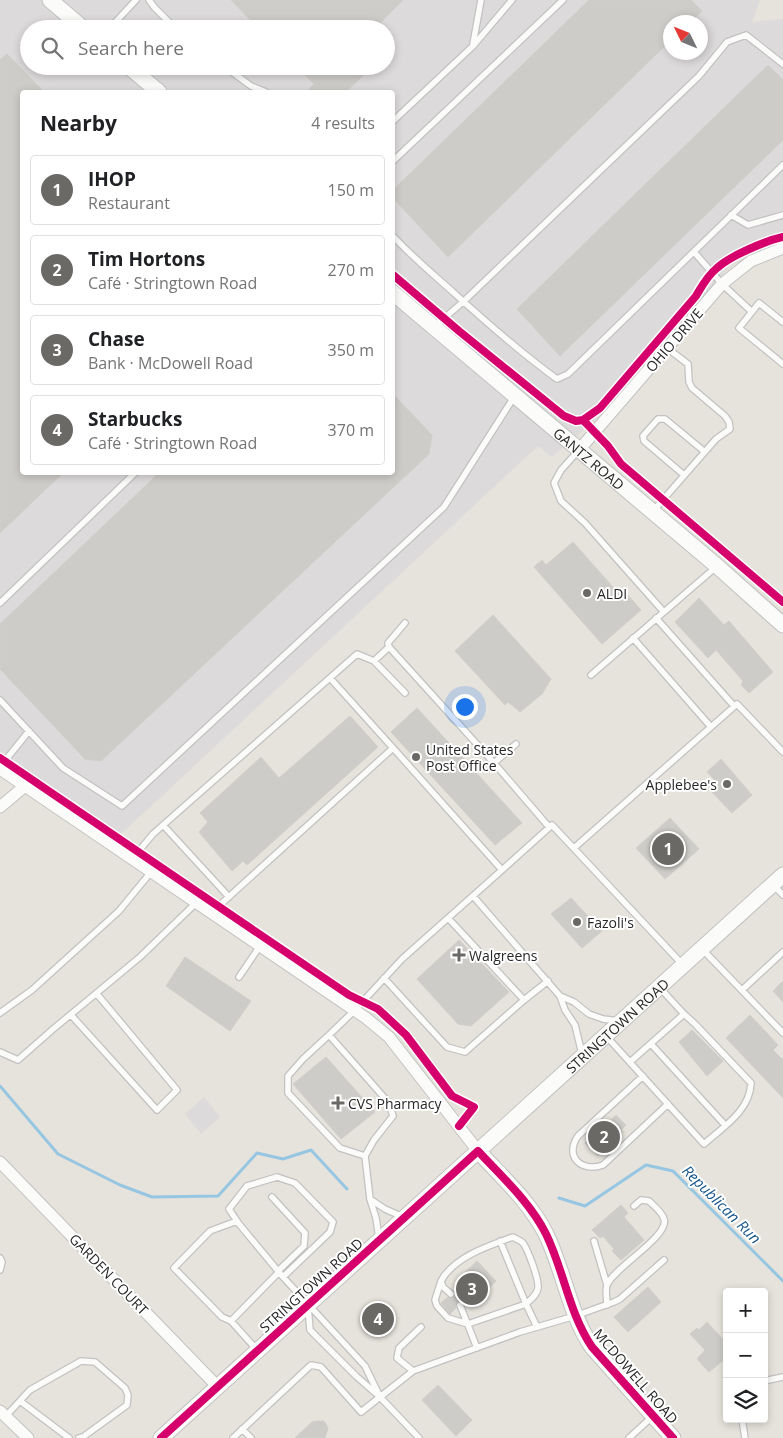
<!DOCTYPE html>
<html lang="en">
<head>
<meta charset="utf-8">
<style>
  :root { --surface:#fff; --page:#f2f2f2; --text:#202124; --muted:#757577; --line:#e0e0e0; --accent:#6a6966 }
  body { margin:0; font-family:"Open Sans",sans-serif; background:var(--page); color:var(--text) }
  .controls { position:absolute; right:15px; bottom:15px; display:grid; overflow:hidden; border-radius:5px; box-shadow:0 2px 8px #0003 }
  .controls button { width:45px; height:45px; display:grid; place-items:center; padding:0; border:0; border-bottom:1px solid var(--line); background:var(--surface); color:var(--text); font:25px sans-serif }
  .compass { position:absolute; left:663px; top:15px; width:45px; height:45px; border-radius:50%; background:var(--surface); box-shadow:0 2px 8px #0003; rotate:313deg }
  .you { position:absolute; left:464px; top:706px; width:18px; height:18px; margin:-12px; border:4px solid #fff; border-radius:50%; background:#1a73e8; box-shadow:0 0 0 8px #1a73e833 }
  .badge { display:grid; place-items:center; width:32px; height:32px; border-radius:50%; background:var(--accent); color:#fff; font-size:16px; font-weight:700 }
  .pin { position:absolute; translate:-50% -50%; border:2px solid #fff; box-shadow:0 1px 5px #0006 }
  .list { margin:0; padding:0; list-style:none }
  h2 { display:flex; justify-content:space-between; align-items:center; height:65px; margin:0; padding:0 20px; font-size:21px }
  h2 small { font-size:16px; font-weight:400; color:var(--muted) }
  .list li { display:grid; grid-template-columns:32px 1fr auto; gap:15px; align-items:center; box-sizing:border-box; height:70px; margin:0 10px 10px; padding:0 10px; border:1px solid var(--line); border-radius:5px }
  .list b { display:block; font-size:19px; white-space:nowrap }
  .list p { margin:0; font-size:16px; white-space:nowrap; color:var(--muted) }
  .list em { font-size:16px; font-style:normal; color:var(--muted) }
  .icon { flex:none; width:28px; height:28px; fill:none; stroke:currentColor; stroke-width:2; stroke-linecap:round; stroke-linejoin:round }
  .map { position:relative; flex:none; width:783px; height:1438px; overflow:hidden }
  .search { position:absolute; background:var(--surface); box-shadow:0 2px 8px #0003; left:20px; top:20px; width:375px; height:55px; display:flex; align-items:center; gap:12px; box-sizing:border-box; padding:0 18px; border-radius:28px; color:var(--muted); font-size:19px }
  .panel { position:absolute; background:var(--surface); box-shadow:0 2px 8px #0003; left:20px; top:90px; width:375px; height:385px; border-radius:5px }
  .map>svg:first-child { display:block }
  .industrial { fill:#dddadb; fill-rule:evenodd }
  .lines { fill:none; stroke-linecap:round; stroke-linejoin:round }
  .stream { stroke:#96c6e2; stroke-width:3 }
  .building { fill:#ceccc8; stroke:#d1cec9 }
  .lane-casing { stroke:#c3c2c2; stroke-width:8 }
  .street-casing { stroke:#c3c2c2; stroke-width:13 }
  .secondary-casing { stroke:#c3c2c2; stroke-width:17 }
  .lane { stroke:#fbfbfa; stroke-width:5.5 }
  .street { stroke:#fbfbfa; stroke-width:11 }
  .secondary { stroke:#fbfbfa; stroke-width:15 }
  .cycleway-casing { stroke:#fff; stroke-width:11 }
  .cycleway { stroke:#d6006c; stroke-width:8 }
  .poi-dot { fill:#6a6966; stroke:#fff; stroke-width:2 }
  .labels { text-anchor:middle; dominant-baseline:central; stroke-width:4; stroke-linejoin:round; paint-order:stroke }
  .street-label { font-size:14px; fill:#272727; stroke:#fff }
  .poi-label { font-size:14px; fill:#272727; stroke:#fff; text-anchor:start }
  .water-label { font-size:15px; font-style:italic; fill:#16558c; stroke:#fff }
</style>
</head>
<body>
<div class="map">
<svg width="783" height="1438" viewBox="0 0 783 1438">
  <rect width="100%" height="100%" fill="#e6e3dc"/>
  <!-- industrial -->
  <path class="industrial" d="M0,0H760L752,22L783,19V243L765,249L729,267L597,418L552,457L538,446L120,835L0,753ZM670,22H700V52H670ZM29,29H386V66H29ZM22,92H392V472H22Z
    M204,1097L220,1117L201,1134L185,1114Z"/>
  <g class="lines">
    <!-- stream -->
    <path class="stream" d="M0,1086L58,1154L120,1185L152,1197L218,1196L257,1153L283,1159L311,1150L347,1189
      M559,1198L585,1206L646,1165L673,1171L783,1281"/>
  </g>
  <!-- building -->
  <path class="building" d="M231,0H403L374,29H259Z
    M589,0H691L702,11L690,22H670V41L448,257L392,197V191Z
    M7,54L44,92H22V472H64L0,533V60Z
    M768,65L783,80V140L560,356L517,309Z
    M296,66H364L368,71L346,92H306L314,84Z
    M392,393L432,435L429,454L101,761L85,759L0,669V624L160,472H392Z
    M573,542L619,594L625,592L641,610L602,644L534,567L542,560L546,565Z
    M699,598L724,625L729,621L773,672L749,693L741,685L743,681L716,650L708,658L675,622Z
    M493,615L551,679L542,694L520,712L508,702L505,705L455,651Z
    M417,708L522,823L495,845L391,732Z
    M350,716L378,747L247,865L243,861L232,871L199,832L208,822L200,813L261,757L279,778Z
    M721,759L752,795L732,813L708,788L715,780L707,772Z
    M670,818L699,849L665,879L636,848Z
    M571,898L602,931L582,948L551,914Z
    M459,940L509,992L471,1026L458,1024L417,979Z
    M185,957L251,1001L230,1031L166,986Z
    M783,981V1002L773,991Z
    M750,1015L778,1045L773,1050L783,1060V1098L726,1038Z
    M692,1030L723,1061L707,1076L679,1042Z
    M326,1057L375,1112L341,1139L293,1084Z
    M616,1115L626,1125L621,1130L623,1132L598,1156L585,1143L598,1130L600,1132Z
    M621,1205L628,1213L624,1217L644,1240L621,1260L612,1251L614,1249L603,1236L600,1238L592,1230Z
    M477,1261L496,1281L477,1299L472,1294L463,1302L458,1301L456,1304V1308L450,1314L441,1303L448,1297L451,1299L454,1297L456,1294L454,1291L463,1283L459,1278Z
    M648,1287L661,1302L628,1332L614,1317Z
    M707,1322L727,1344V1357L709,1372L697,1359L705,1350L690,1334L697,1328L699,1330Z
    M438,1385L472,1420L456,1436L422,1400Z
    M318,1421H324L328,1428L325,1438H295L312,1422Z"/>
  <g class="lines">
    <defs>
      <path id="lane" d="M149,0L155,8L176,29
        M109,29L136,0
        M473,44L481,0
        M224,66L251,86L266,92
        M392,122L473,46L512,0
        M392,162L563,0
        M731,215L748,225L783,215
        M392,235C411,256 433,274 454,293C487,323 521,353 557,379L568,374L783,165
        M694,252L722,284L751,311
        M783,322L759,303L739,328L783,364
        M434,327L464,301L699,76L727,42L746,35L783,64
        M579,450L561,470L554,483L561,501L585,523L663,611
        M684,475L644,441L643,436L658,419H665L705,452
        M654,510L716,439L730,429L729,422L725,416L692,388L689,382L688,364L667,348
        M0,603L136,472
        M656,618L734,706
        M405,623L388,643L389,647L494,763L549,827
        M633,638L711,727
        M374,661L389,647
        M591,675L716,567
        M330,678L393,748
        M0,700L63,768L122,806L444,507L514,397
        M494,763L516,744
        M0,767L29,731
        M163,825L229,897
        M574,848L737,704L783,752
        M132,859L153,834L357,654L374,661L405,693
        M502,870L552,825L683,965
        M774,886L783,895
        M473,896L560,996L565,1010L575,1025L582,1054
        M211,913L393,748L502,870L402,959L355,1010L329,1035L389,1103L393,1116L374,1140L365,1156L370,1199L376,1218L379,1238
        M448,918L524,1000
        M703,950L783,1033
        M239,977L260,946
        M384,978L447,1047L465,1052L524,1000L548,981
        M660,988L684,1014
        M742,990L783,952
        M560,996L574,1002L589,1014L603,1019L619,1021
        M0,1013L32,990L119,911L151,872
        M71,1015L157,1110L177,1090L97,994
        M329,1035L303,1059L288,1076V1093L340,1148L365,1156
        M607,1037L704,1144C723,1127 750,1111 751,1083L695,1024L684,1014L630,1062
        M651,1044L725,1125
        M0,1052L18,1060L52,1030L140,957L196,903
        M643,1076L578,1136C564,1156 581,1173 603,1165L668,1104
        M272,1197L305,1233L304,1246L278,1271
        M370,1199L385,1209L403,1217
        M237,1221L210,1231L174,1268L222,1317L231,1321L257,1350
        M594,1241L607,1285
        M0,1258L2,1262L0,1270
        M283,1277L330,1232L333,1222L295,1183L277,1177L247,1186L229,1209L239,1224L283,1277L365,1366L380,1397L356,1376L310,1330L308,1307
        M441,1281L435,1300L437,1306L448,1318L468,1324L526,1304L500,1241
        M451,1294L443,1287L441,1281C454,1257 488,1246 513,1237C516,1239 520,1240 523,1243C528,1250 539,1279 538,1288C537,1295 531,1299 526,1304L537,1327
        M460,1305L477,1348
        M607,1305C607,1299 605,1290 607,1285C613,1268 670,1236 664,1219C662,1212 654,1206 649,1201L641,1200L634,1206
        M231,1321L279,1272
        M413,1371L397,1358L399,1348L421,1327
        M764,1381L783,1377
        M380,1397L419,1438
        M20,1401L69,1438
        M5,1417L30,1390L81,1361L95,1362L125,1388L128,1395L127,1405L83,1437L79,1438
        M742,1419L745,1438
        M242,1429L251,1438
        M233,1438L311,1365L321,1367L361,1412L413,1371L520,1332L575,1316L614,1302L620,1299L664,1260
        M629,1438L653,1416"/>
      <path id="street" d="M579,450L722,284L751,261L783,248
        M0,769L366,1018L389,1037L478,1151
        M0,807L25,786
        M0,1162L218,1387
        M0,1411L28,1438"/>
      <g id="secondary">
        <path d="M50,0L84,29"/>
        <path d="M128,66L159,92"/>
        <path id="s1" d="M392,292L717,566L783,625"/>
        <path d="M478,1151C502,1177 530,1202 546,1234C564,1271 569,1313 592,1347L673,1438"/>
        <path id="s2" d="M161,1438L783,875"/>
      </g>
    </defs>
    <!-- lane casing -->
    <use href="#lane" class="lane-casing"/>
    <!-- street casing -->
    <use href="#street" class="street-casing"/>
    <!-- secondary casing -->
    <use href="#secondary" class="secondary-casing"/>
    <!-- lane -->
    <use href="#lane" class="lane"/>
    <!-- street -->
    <use href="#street" class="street"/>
    <!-- secondary -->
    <use href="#secondary" class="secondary"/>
    <defs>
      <path id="cycleway" d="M392,274L459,331L564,416L576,421L583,420L608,446L621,464L783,602
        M583,420L600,408L696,296C702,286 707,276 717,268C730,256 765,241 783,237
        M0,758L349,995L378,1009L406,1035L452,1096L474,1107L459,1126
        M161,1438L478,1151C502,1177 530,1202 546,1234C564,1271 569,1313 592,1347L673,1438"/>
    </defs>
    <!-- cycleway casing -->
    <use href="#cycleway" class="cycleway-casing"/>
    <!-- cycleway -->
    <use href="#cycleway" class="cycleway"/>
  </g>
  <!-- markers -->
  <g class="poi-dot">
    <circle cx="587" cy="593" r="5"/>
    <circle cx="416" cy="757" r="5"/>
    <circle cx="727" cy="784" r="5"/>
    <circle cx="577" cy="922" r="5"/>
    <path d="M456.5 947.5h5v5h5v5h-5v5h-5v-5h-5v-5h5z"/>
    <path d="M335.5 1095.5h5v5h5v5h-5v5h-5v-5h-5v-5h5z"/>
  </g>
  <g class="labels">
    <!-- street labels -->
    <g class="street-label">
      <text transform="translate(674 340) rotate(-49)">OHIO DRIVE</text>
      <text stroke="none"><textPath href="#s1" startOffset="258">GANTZ ROAD</textPath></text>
      <text stroke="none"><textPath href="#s2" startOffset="615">STRINGTOWN ROAD</textPath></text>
      <text transform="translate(109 1274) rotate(46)">GARDEN COURT</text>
      <text transform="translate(311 1285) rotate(-42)">STRINGTOWN ROAD</text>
      <text transform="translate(636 1376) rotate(49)">MCDOWELL ROAD</text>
    </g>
    <!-- poi labels -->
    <g class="poi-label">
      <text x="597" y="593">ALDI</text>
      <text x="426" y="749">United States<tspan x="426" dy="16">Post Office</tspan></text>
      <text x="717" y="784" text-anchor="end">Applebee's</text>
      <text x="587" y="922">Fazoli's</text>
      <text x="469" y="955">Walgreens</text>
      <text x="348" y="1103">CVS Pharmacy</text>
    </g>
    <!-- water labels -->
    <g class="water-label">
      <text transform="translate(722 1204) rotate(45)">Republican Run</text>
    </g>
  </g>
</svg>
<div class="controls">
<button>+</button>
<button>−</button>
<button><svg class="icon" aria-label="layers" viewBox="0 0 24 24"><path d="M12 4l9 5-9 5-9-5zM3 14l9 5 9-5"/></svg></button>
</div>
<svg class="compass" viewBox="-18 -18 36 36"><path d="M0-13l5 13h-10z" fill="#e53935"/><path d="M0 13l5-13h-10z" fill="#757577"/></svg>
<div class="you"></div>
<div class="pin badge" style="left:668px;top:849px">1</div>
<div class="pin badge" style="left:604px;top:1137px">2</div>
<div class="pin badge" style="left:472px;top:1289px">3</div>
<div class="pin badge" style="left:378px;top:1319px">4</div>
<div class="search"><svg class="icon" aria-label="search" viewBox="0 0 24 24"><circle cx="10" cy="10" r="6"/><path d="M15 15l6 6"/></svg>Search here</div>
<section class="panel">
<h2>Nearby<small>4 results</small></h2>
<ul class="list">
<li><span class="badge">1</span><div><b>IHOP</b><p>Restaurant</p></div><em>150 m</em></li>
<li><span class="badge">2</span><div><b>Tim Hortons</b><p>Café · Stringtown Road</p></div><em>270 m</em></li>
<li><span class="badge">3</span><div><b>Chase</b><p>Bank · McDowell Road</p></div><em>350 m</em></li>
<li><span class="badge">4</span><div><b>Starbucks</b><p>Café · Stringtown Road</p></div><em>370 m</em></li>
</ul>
</section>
</div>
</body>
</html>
